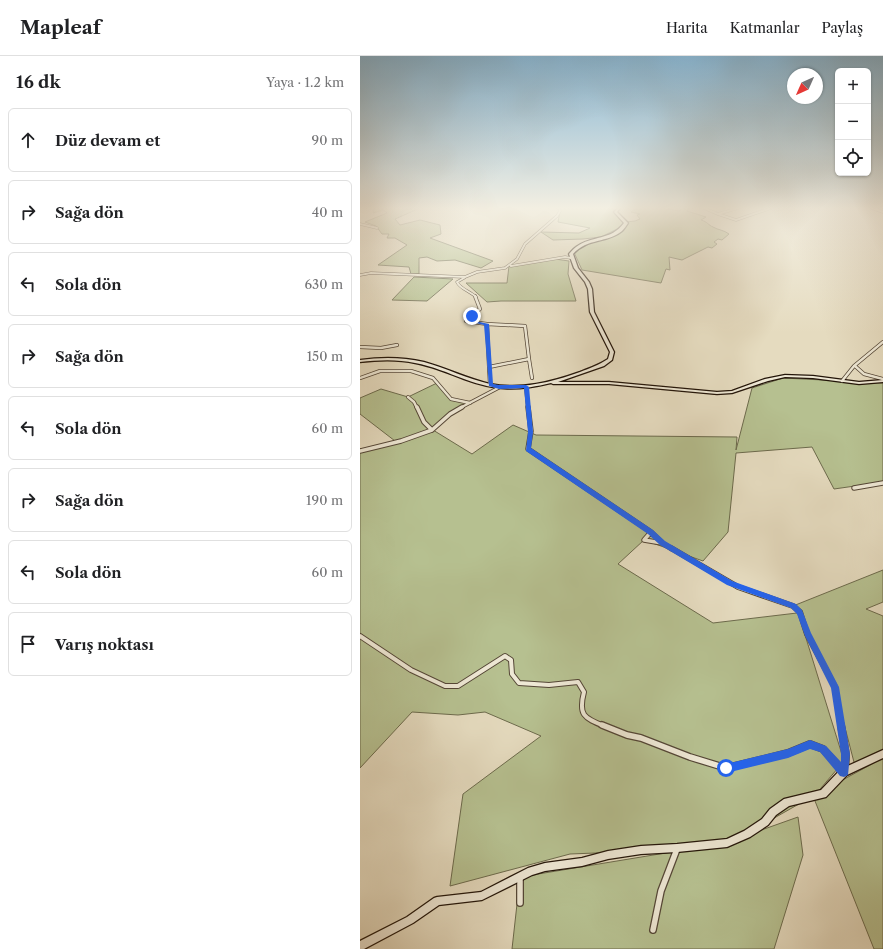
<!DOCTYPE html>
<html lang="tr">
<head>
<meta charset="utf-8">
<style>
  :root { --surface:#fff; --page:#f6f6f6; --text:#202124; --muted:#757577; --line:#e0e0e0 }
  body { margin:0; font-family:"Libre Caslon Text",serif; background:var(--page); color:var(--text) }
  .controls { position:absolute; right:12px; top:12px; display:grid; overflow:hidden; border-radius:6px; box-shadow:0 1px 3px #0004 }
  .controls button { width:36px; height:36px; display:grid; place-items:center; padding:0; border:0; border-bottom:1px solid var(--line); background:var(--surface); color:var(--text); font:20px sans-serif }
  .compass { position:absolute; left:427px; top:12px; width:36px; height:36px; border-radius:50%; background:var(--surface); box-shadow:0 1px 3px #0004; rotate:225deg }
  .stop { position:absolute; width:12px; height:12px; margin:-9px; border:3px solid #2563eb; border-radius:50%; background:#fff }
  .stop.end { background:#2563eb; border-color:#fff; box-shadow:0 1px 4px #0008 }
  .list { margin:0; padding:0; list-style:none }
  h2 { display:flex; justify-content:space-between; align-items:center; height:52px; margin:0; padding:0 16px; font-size:17px }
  h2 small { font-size:13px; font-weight:400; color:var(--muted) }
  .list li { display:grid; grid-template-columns:26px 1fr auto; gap:12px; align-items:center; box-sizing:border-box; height:64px; margin:0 8px 8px; padding:0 8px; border:1px solid var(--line); border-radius:6px }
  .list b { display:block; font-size:15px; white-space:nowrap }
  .list em { font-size:13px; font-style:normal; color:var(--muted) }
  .icon { flex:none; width:22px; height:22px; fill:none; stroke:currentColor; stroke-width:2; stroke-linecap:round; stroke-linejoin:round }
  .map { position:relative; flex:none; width:523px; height:893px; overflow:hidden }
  header { display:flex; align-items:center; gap:24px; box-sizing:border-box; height:56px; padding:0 20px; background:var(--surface); border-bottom:1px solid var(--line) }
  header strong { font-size:19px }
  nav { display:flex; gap:22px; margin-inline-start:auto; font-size:14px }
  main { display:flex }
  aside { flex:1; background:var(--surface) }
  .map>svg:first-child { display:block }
  .green { fill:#b6c090; stroke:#6c6a4c; fill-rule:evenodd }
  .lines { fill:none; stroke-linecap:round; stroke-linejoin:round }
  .street-far4-casing { stroke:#544636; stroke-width:3 }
  .street-far3-casing { stroke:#544636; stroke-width:4 }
  .street-far2-casing { stroke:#544636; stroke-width:5.5 }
  .street-far1-casing { stroke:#544636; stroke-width:6 }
  .street-casing { stroke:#544636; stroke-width:8 }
  .secondary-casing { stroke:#231509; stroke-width:2.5 }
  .street-far4 { stroke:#eee8d5; stroke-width:2 }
  .street-far3 { stroke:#eee8d5; stroke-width:2.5 }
  .street-far2 { stroke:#eee8d5; stroke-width:3.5 }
  .street-far1 { stroke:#eee8d5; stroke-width:4 }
  .street { stroke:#eee8d5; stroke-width:5.5 }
  .secondary { fill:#eee8d5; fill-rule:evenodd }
  .route { fill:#2563eb }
</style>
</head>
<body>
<header>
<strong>Mapleaf</strong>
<nav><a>Harita</a><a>Katmanlar</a><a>Paylaş</a></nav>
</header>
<main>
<aside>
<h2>16 dk<small>Yaya · 1.2 km</small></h2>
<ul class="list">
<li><svg class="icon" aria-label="ahead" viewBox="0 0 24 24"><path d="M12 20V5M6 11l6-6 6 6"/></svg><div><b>Düz devam et</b></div><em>90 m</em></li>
<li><svg class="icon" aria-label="right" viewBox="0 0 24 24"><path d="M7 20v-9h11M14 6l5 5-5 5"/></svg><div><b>Sağa dön</b></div><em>40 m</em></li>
<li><svg class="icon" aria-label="left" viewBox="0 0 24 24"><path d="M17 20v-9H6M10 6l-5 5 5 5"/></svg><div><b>Sola dön</b></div><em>630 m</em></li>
<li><svg class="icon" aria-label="right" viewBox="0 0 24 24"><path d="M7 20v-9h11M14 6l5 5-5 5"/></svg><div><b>Sağa dön</b></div><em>150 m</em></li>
<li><svg class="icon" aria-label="left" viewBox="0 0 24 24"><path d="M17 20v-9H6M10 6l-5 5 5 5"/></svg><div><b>Sola dön</b></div><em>60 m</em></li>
<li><svg class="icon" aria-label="right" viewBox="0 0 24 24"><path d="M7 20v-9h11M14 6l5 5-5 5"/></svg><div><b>Sağa dön</b></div><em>190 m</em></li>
<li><svg class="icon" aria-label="left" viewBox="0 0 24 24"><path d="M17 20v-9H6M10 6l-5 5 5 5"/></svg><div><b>Sola dön</b></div><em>60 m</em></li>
<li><svg class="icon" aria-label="arrive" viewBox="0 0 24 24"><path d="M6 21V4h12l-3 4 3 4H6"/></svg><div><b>Varış noktası</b></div></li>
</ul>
</aside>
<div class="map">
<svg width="523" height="893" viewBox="0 0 523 893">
  <rect width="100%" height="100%" fill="#e5dbbf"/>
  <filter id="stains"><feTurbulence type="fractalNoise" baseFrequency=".005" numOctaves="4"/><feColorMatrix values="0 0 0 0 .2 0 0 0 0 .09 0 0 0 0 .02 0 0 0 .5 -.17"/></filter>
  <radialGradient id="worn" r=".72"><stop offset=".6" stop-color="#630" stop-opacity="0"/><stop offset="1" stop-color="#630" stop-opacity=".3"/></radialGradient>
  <!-- green -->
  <path class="green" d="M14,152H60L35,163L40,169L60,164L80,169L81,178L70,182L133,205L121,212L95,204L77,205L67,201L59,202V218H51L49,211L18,209L47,189L35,182H27L29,178H22L16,170L5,166L27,157L23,154L13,157Z
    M198,152H258L255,156L266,166L275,165L280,163L277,159L280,158L271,156C282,147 305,152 319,155L323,152H331L327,155L346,161L341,164C348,166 348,169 353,171C358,174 364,174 369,178L362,184L358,183L354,186L357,188L352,192L348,191L322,204L309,201L310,214L306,213L301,227L222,214L213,194L218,190L249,180L265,169L241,181L223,183L193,184L181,176L219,177L230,172L198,166L200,155Z
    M195,203L209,205L208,218L216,245H141L127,246L106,227H147L149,210Z
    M54,221L93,223L67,245L32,244Z
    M423,322L523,327V426L474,433L452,391L376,397L368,476L343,505L284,484L258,508L353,567L437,557L433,550L523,514V546L506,553L523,560V893H514L453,740L379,782L438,761L443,799L414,893H152L160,821L366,787L287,795L210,798L90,830L103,738L181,680L125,656L98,659L52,656L0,712V392L2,394L35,385L0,358V342L21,333L48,341L77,327L91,343L110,347L90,358L73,374L112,398L153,369L176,379L377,381L376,394L392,332ZM441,566L476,637L495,710L521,703L455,739L484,705Z"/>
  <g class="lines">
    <defs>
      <path id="street-far4" d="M344,152L358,158L378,152
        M512,152L523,156
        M358,158L376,164L411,152
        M0,168L17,172
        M151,210L205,201L211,202
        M0,219L11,217L105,221L117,216L145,212L157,203L165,188L197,160L200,155L199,152
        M104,222L97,226C100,233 110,235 116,241"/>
      <path id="street-far3" d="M115,240L120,253L106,265L127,268
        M127,268L165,270L169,303L129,311Z
        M0,291L21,292L37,289
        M169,303L172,322
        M495,310L504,318L523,323
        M129,311L130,329
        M0,322L20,315H51L73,322L91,343L110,347
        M482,325L494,310L523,286
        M166,331L168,352
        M48,341L54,346L57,352
        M100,352L140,331"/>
      <path id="street-far2" d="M57,351L64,366L72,374
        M168,351L171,375L168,393L291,476
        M0,395L41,385L72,374L90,358L102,351
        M494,432L523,427
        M291,476L302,487L284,484Z
        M302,487L312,493"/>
      <path id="street-far1" d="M311,492L378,531L433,550L440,556L447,578L475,631L481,670
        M0,580L51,614L85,630H98L145,600L151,604L152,618L159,627L189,629L218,626L224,636C218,659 224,662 244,670"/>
      <path id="street" d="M242,669L267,679L281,682L330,701L366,712L428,697L450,688L463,693L483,715
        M481,669L486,699L485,715
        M160,822V847
        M293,874L301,835L317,793"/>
      <path id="secondary" d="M258,152H260L257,156L268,167C266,170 264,173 262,175C248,187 227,182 213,198L218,212L229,226L232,233L234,256L254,296L252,304L244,310L198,326H249L357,336L372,335L405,323L425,319L453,320L499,326L523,324V326L499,328L453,322L425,321L408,325L372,337L357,338L249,328H193L191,327C158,335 136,335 104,323C88,317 72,310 55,307C37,303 18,304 0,306V304C21,301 43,301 64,306C86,312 108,323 130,328C161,334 192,326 220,316C230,312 239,309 248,303L250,296L230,256L228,233L225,226L214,212L209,198C211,196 213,193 216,191C232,179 251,185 264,167L254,156Z
        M523,694V702L487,719L466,741L429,750L416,759L408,769L390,781L367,791L317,796L281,798L248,803L222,810L185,815L172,819L122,844L79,849L53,867L4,893H0V885L47,861L74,842L77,841L121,836L168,812L185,807L222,802L248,795L281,790L317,788L367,783L384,775L402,763L410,753L424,743L461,734L481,713Z"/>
    </defs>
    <!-- street-far4 casing -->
    <use href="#street-far4" class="street-far4-casing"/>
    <!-- street-far3 casing -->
    <use href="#street-far3" class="street-far3-casing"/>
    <!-- street-far2 casing -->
    <use href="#street-far2" class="street-far2-casing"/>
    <!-- street-far1 casing -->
    <use href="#street-far1" class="street-far1-casing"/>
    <!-- street casing -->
    <use href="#street" class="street-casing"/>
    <!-- secondary casing -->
    <use href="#secondary" class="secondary-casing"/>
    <!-- street-far4 -->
    <use href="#street-far4" class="street-far4"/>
    <!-- street-far3 -->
    <use href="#street-far3" class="street-far3"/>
    <!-- street-far2 -->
    <use href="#street-far2" class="street-far2"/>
    <!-- street-far1 -->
    <use href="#street-far1" class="street-far1"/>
    <!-- street -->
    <use href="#street" class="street"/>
    <!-- secondary -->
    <use href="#secondary" class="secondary"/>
  </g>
  <!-- sky -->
  <linearGradient id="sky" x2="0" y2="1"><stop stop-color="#87b6d4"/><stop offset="0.55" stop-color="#f3efe2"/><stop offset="1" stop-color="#f3efe2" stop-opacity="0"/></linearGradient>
  <rect width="523" height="277" fill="url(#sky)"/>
  <!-- route -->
  <path class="route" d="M112,259L115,260L110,264L129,268L133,328L139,329H166L169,331L173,376L171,392L293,474L305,485L372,525L436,548L442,554L451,577L479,631L490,698L488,719L484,721L480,720L460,696L450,693L428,702L366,717L363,716L362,712L363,709L366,708L428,693L450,684L466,690L481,706V698L471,632L445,580L437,558L431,552L367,529L300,489L288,478L166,395L168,376L164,332L139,333L129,330L124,269L104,264Z"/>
  <rect width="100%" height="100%" filter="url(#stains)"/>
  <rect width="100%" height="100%" fill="url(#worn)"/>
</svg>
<div class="controls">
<button>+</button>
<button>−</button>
<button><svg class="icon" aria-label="locate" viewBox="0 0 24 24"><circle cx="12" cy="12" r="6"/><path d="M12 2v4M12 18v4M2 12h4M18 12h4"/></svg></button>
</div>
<svg class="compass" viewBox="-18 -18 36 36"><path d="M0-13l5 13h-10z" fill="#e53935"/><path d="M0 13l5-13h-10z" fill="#757577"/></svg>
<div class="stop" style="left:366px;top:712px"></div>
<div class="stop end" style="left:112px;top:260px"></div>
</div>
</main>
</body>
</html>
